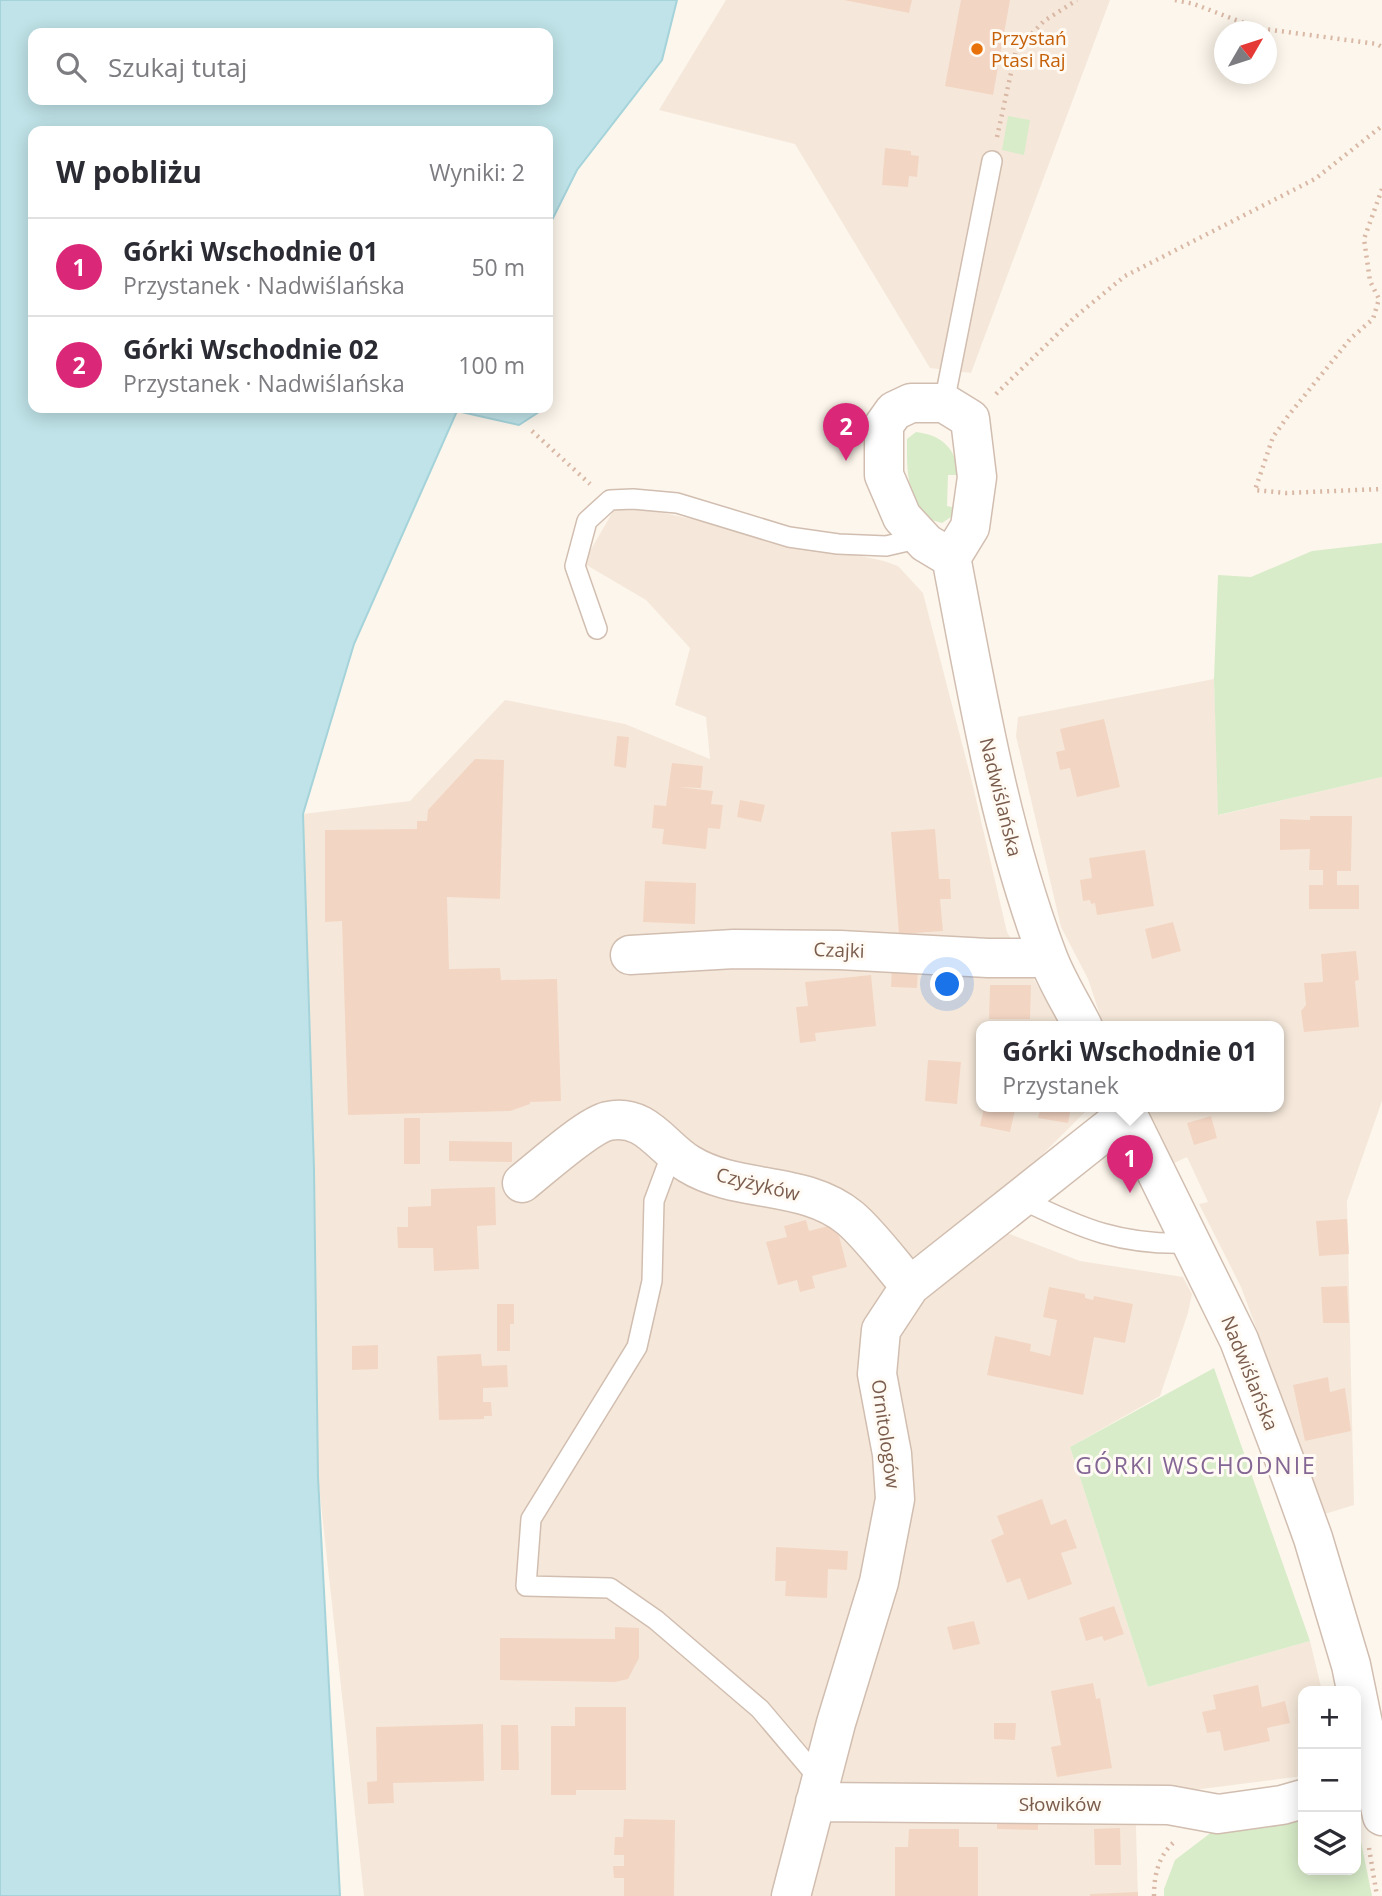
<!DOCTYPE html>
<html lang="pl">
<head>
<meta charset="utf-8">
<style>
  :root { --surface:#fff; --page:#f2f2f3; --text:#2b2b33; --muted:#7c7c81; --line:#e1e1e2; --accent:#db2777 }
  body { margin:0; font-family:"Open Sans",sans-serif; background:var(--page); color:var(--text) }
  .controls { position:absolute; right:21px; bottom:21px; display:grid; overflow:hidden; border-radius:14px; box-shadow:0 4px 18px #0003 }
  .controls button { width:63px; height:63px; display:grid; place-items:center; padding:0; border:0; border-bottom:2px solid var(--line); background:var(--surface); color:var(--text); font:35px sans-serif }
  .compass { position:absolute; left:1214px; top:21px; width:63px; height:63px; border-radius:50%; background:var(--surface); box-shadow:0 4px 18px #0003; rotate:51deg }
  .you { position:absolute; left:948px; top:985px; width:24px; height:24px; margin:-18px; border:5px solid #fff; border-radius:50%; background:#1a73e8; box-shadow:0 0 0 10px #1a73e833 }
  .badge { display:grid; place-items:center; width:46px; height:46px; border-radius:50%; background:var(--accent); color:#fff; font-size:23px; font-weight:700 }
  .pin { position:absolute; translate:-50% -58px; filter:drop-shadow(0 2px 4px #0008) }
  .pin::after { content:''; position:absolute; top:37px; width:24px; height:21px; background:inherit; clip-path:polygon(0 0,100% 0,50% 100%) }
  .popup { position:absolute; left:976px; top:1021px; width:308px; height:91px; box-sizing:border-box; display:grid; place-content:center; border-radius:14px; background:var(--surface); filter:drop-shadow(0 2px 5px #0005); font-size:23px; white-space:nowrap; color:var(--muted) }
  .popup b { font-size:26px; color:var(--text) }
  .popup::after { content:''; position:absolute; left:50%; top:100%; margin-left:-14px; border:14px solid transparent; border-top-color:var(--surface) }
  .list { margin:0; padding:0; list-style:none }
  h2 { display:flex; justify-content:space-between; align-items:center; height:91px; margin:0; padding:0 28px; font-size:30px }
  h2 small { font-size:23px; font-weight:400; color:var(--muted) }
  .list li { display:grid; grid-template-columns:46px 1fr auto; gap:21px; align-items:center; box-sizing:border-box; height:98px; padding:0 28px; border-top:2px solid var(--line) }
  .list b { display:block; font-size:26px; white-space:nowrap }
  .list p { margin:0; font-size:23px; white-space:nowrap; color:var(--muted) }
  .list em { font-size:23px; font-style:normal; color:var(--muted) }
  .icon { flex:none; width:38px; height:38px; fill:none; stroke:currentColor; stroke-width:2; stroke-linecap:round; stroke-linejoin:round }
  .map { position:relative; flex:none; width:1382px; height:1896px; overflow:hidden }
  .search { position:absolute; background:var(--surface); box-shadow:0 4px 18px #0003; left:28px; top:28px; width:525px; height:77px; display:flex; align-items:center; gap:18px; box-sizing:border-box; padding:0 24px; border-radius:14px; color:var(--muted); font-size:26px }
  .panel { position:absolute; background:var(--surface); box-shadow:0 4px 18px #0003; left:28px; top:126px; width:525px; height:287px; border-radius:14px }
  .map>svg:first-child { display:block }
  .residential { fill:#f5e8da }
  .green { fill:#d8ecc9 }
  .water { fill:#bfe3e8; stroke:#a5d3da; stroke-width:2; fill-rule:evenodd }
  .building { fill:#f3d5c3 }
  .lines { fill:none; stroke-linecap:round; stroke-linejoin:round }
  .service-casing { stroke:#d1beb0; stroke-width:22 }
  .minor-casing { stroke:#d1beb0; stroke-width:41 }
  .tertiary-casing { stroke:#d1beb0; stroke-width:41 }
  .path { stroke:#d9b8a5; stroke-width:4.5; stroke-dasharray:2 5; stroke-linecap:butt }
  .service { stroke:#fff; stroke-width:19 }
  .minor { stroke:#fff; stroke-width:38 }
  .tertiary { stroke:#fff; stroke-width:38 }
  .food-dot { fill:#e8710a; stroke:#fffaf3; stroke-width:2.5 }
  .labels { text-anchor:middle; dominant-baseline:central; stroke-width:6; stroke-linejoin:round; paint-order:stroke }
  .food-label { font-size:19px; fill:#c56008; stroke:#fffaf3; text-anchor:start }
  .street-label { font-size:19px; fill:#7a5c4d; stroke:#fffaf3 }
  .quarter-label { font-size:23px; letter-spacing:2px; fill:#846695; stroke:#fffaf3 }
</style>
</head>
<body>
<div class="map">
<svg width="1382" height="1896" viewBox="0 0 1382 1896">
  <rect width="100%" height="100%" fill="#fdf6ec"/>
  <!-- residential -->
  <path class="residential" d="M726,0H1110L971,373L930,368L795,144L659,110Z
    M618,503L884,561L898,566L923,593L973,786L1007,932L1061,1027H981V1107H1090L986,1211L1002,1231L1080,1261L1183,1277L1192,1294L1188,1313L1160,1396L1070,1447L1148,1687L1310,1641L1322,1691H1303V1776L1178,1792L1135,1794L1138,1896H364L318,1477L314,1169L303,814L410,801L505,700L625,724L710,759L706,717L675,705L690,648L646,600L583,563Z
    M1214,679L1219,815L1382,777V1101L1347,1201L1354,1505L1325,1514L1241,1287L1199,1204L1208,1202L1187,1157L1174,1163L1144,1107H1279V1027H1104L1088,979L1061,927L1016,736L1018,717Z"/>
  <!-- green -->
  <path class="green" d="M1008,116L1030,120L1024,155L1002,150Z
    M916,432C942,435 957,449 958,475H948L947,506L956,508L954,515L942,523L928,519C906,492 907,473 907,439Z
    M1382,543V777L1218,815L1214,679L1218,575L1251,577L1312,551Z
    M1214,1368L1310,1641L1148,1687L1070,1447Z
    M1356,1817L1372,1896H1164V1889L1175,1860L1221,1825L1303,1820V1870H1356Z"/>
  <!-- water -->
  <path class="water" d="M0,0H677L662,60L577,170L548,228V131H33V408H545L519,425L457,411L354,644L303,814L314,1169L318,1477L340,1896H0ZM33,33H548V100H33Z"/>
  <!-- building -->
  <path class="building" d="M844,0H912L909,13Z
    M961,0H1010L993,95L945,86Z
    M885,148L911,151V155L919,156L917,177L909,176L908,187L882,185Z
    M1104,719L1120,787L1077,797L1070,768L1060,770L1056,752L1065,750L1060,729Z
    M617,736L629,737L626,768L614,766Z
    M475,759L504,760L500,899L447,897L449,969L500,968L501,980L557,979L561,1101L530,1102V1104L510,1111L348,1115L342,921L325,922V830L417,829V821H427L428,810Z
    M672,763L703,766L701,788L678,787L713,791L711,804L723,805L720,829L708,828L706,849L662,844L664,829L652,828L654,805L666,806Z
    M740,800L765,805L761,822L737,817Z
    M1310,816H1352L1351,871H1337V885H1359V909H1309V885H1323V870H1309L1310,849L1280,850V819L1310,820Z
    M935,829L939,879H950L951,899H940L943,931L899,934L891,832Z
    M1145,850L1154,906L1097,915L1095,903L1091,904L1090,900L1083,901L1080,880L1092,878L1089,858Z
    M645,881L696,883L695,924L643,922Z
    M1173,922L1181,951L1152,959L1145,929Z
    M1356,951L1359,980L1355,981L1359,1027L1304,1032L1301,1011L1306,1005L1304,983L1323,982L1321,954Z
    M892,966L918,968L917,988L891,987Z
    M871,975L876,1026L815,1033L816,1041L800,1043L796,1007L808,1006L805,982Z
    M990,985H1031L1030,1019H989Z
    M928,1060L961,1062L957,1104L925,1101Z
    M984,1107L1015,1110L1010,1132L980,1126Z
    M1041,1107H1071L1068,1123L1038,1118Z
    M1211,1116L1217,1138L1194,1145L1187,1123Z
    M404,1118H420V1164H404Z
    M449,1141L512,1142V1162L449,1161Z
    M495,1187L496,1225L477,1226L479,1269L434,1271L433,1248H398L397,1227H408V1207L431,1206V1189Z
    M1347,1219L1349,1254L1319,1256L1316,1221Z
    M806,1220L809,1231L836,1224L847,1267L812,1276L815,1288L800,1292L797,1280L778,1285L766,1242L787,1237L784,1226Z
    M1347,1286L1349,1323H1323L1321,1287Z
    M1049,1287L1085,1294V1298L1093,1300L1094,1296L1133,1304L1125,1343L1094,1337L1083,1395L987,1375L995,1336L1031,1344L1030,1351L1050,1356L1057,1320L1043,1317Z
    M497,1304H514V1324H510V1351H497Z
    M378,1345V1369L352,1370V1346Z
    M481,1354L482,1366L507,1365L508,1387L483,1388V1402H491L492,1416H484V1419L439,1420L437,1356Z
    M1328,1377L1330,1392L1345,1388L1351,1431L1305,1441L1293,1385Z
    M1042,1499L1051,1525L1066,1519L1077,1548L1061,1553L1072,1584L1028,1600L1020,1578L1007,1583L991,1540L1004,1534L997,1516Z
    M776,1547L848,1551L847,1570L828,1569L827,1598L785,1596L786,1581H775Z
    M1114,1606L1124,1634L1104,1641L1102,1636L1086,1641L1079,1618Z
    M974,1621L980,1644L953,1650L947,1627Z
    M615,1627L639,1628V1658L628,1679L615,1682L500,1680V1638L615,1639Z
    M1093,1683L1096,1699L1100,1698L1112,1768L1057,1777L1051,1747L1061,1745L1051,1691Z
    M1258,1685L1262,1707L1285,1701L1290,1723L1267,1728L1270,1741L1224,1751L1220,1731L1207,1733L1202,1712L1216,1709L1213,1695Z
    M575,1707H626V1790H576V1795H551V1726H575Z
    M994,1723H1016L1015,1740L994,1739Z
    M483,1724L484,1781L393,1783L394,1803L368,1804L367,1782L377,1781L376,1727Z
    M501,1725H518L519,1770H501Z
    M997,1812L1038,1813V1830L997,1829Z
    M624,1819L675,1820L674,1896H624V1878H614L613,1866H624V1855H614L615,1837H623Z
    M1120,1828L1121,1865H1095L1094,1829Z
    M909,1829H959V1847H978V1896H895V1847H908Z
    M1138,1892V1896H1090V1894Z"/>
  <g class="lines">
    <defs>
      <path id="service" d="M944,403L992,161
        M597,629L575,566L587,521L610,500L633,499L677,503L789,537L838,544L886,546L921,538
        M673,1150L654,1201L652,1281L637,1347L531,1519L526,1586L610,1588L656,1620L760,1709L821,1781
        M1021,1199C1082,1229 1122,1246 1192,1243"/>
      <path id="minor" d="M630,955L734,949L840,950L988,958H1047
        M522,1183C541,1168 587,1126 608,1121C646,1113 662,1148 689,1164C738,1194 804,1180 850,1218C870,1235 892,1265 910,1286
        M815,1802L1169,1805L1218,1814L1282,1805L1303,1799
        M791,1896L836,1723L879,1582L895,1499L892,1454L877,1374L881,1330L910,1286L1127,1114"/>
      <path id="tertiary" d="M951,558L926,543L902,517L884,475V425L894,411L911,403H944L970,419L977,477L970,527L951,558L953,567C978,698 1000,830 1047,955C1056,980 1071,1003 1083,1027
        M1124,1107L1239,1340L1291,1477L1313,1538L1351,1665L1382,1816"/>
    </defs>
    <!-- service casing -->
    <use href="#service" class="service-casing"/>
    <!-- minor casing -->
    <use href="#minor" class="minor-casing"/>
    <!-- tertiary casing -->
    <use href="#tertiary" class="tertiary-casing"/>
    <!-- path -->
    <path class="path" d="M1175,0L1194,4L1257,28L1377,44L1382,47
      M997,137L1016,50L1044,21L1077,0
      M1382,189L1364,239L1370,281L1379,299L1373,319L1351,338L1288,416L1273,437L1255,490L1286,493L1382,489
      M996,394L1075,317L1125,276L1315,179L1382,126
      M532,431L590,484
      M1369,1848L1377,1896
      M1154,1896C1154,1876 1158,1857 1173,1843"/>
    <!-- service -->
    <use href="#service" class="service"/>
    <!-- minor -->
    <use href="#minor" class="minor"/>
    <!-- tertiary -->
    <use href="#tertiary" class="tertiary"/>
  </g>
  <!-- markers -->
  <circle class="food-dot" cx="977" cy="49" r="7"/>
  <g class="labels">
    <!-- food labels -->
    <g class="food-label">
      <text x="991" y="38">Przystań<tspan x="991" dy="22">Ptasi Raj</tspan></text>
    </g>
    <!-- street labels -->
    <g class="street-label">
      <text transform="translate(1001 797) rotate(76)">Nadwiślańska</text>
      <text transform="translate(839 950) rotate(2)">Czajki</text>
      <text transform="translate(758 1184) rotate(14)">Czyżyków</text>
      <text transform="translate(1250 1373) rotate(68)">Nadwiślańska</text>
      <text transform="translate(886 1434) rotate(82)">Ornitologów</text>
      <text x="1060" y="1804">Słowików</text>
    </g>
    <!-- quarter labels -->
    <g class="quarter-label">
      <text x="1196" y="1465">GÓRKI WSCHODNIE</text>
    </g>
  </g>
</svg>
<div class="controls">
<button>+</button>
<button>−</button>
<button><svg class="icon" aria-label="layers" viewBox="0 0 24 24"><path d="M12 4l9 5-9 5-9-5zM3 14l9 5 9-5"/></svg></button>
</div>
<svg class="compass" viewBox="-18 -18 36 36"><path d="M0-13l5 13h-10z" fill="#e53935"/><path d="M0 13l5-13h-10z" fill="#7c7c81"/></svg>
<div class="you"></div>
<div class="pin badge" style="left:1130px;top:1193px">1</div>
<div class="popup"><b>Górki Wschodnie 01</b>Przystanek</div>
<div class="pin badge" style="left:846px;top:461px">2</div>
<div class="search"><svg class="icon" aria-label="search" viewBox="0 0 24 24"><circle cx="10" cy="10" r="6"/><path d="M15 15l6 6"/></svg>Szukaj tutaj</div>
<section class="panel">
<h2>W pobliżu<small>Wyniki: 2</small></h2>
<ul class="list">
<li><span class="badge">1</span><div><b>Górki Wschodnie 01</b><p>Przystanek · Nadwiślańska</p></div><em>50 m</em></li>
<li><span class="badge">2</span><div><b>Górki Wschodnie 02</b><p>Przystanek · Nadwiślańska</p></div><em>100 m</em></li>
</ul>
</section>
</div>
</body>
</html>
